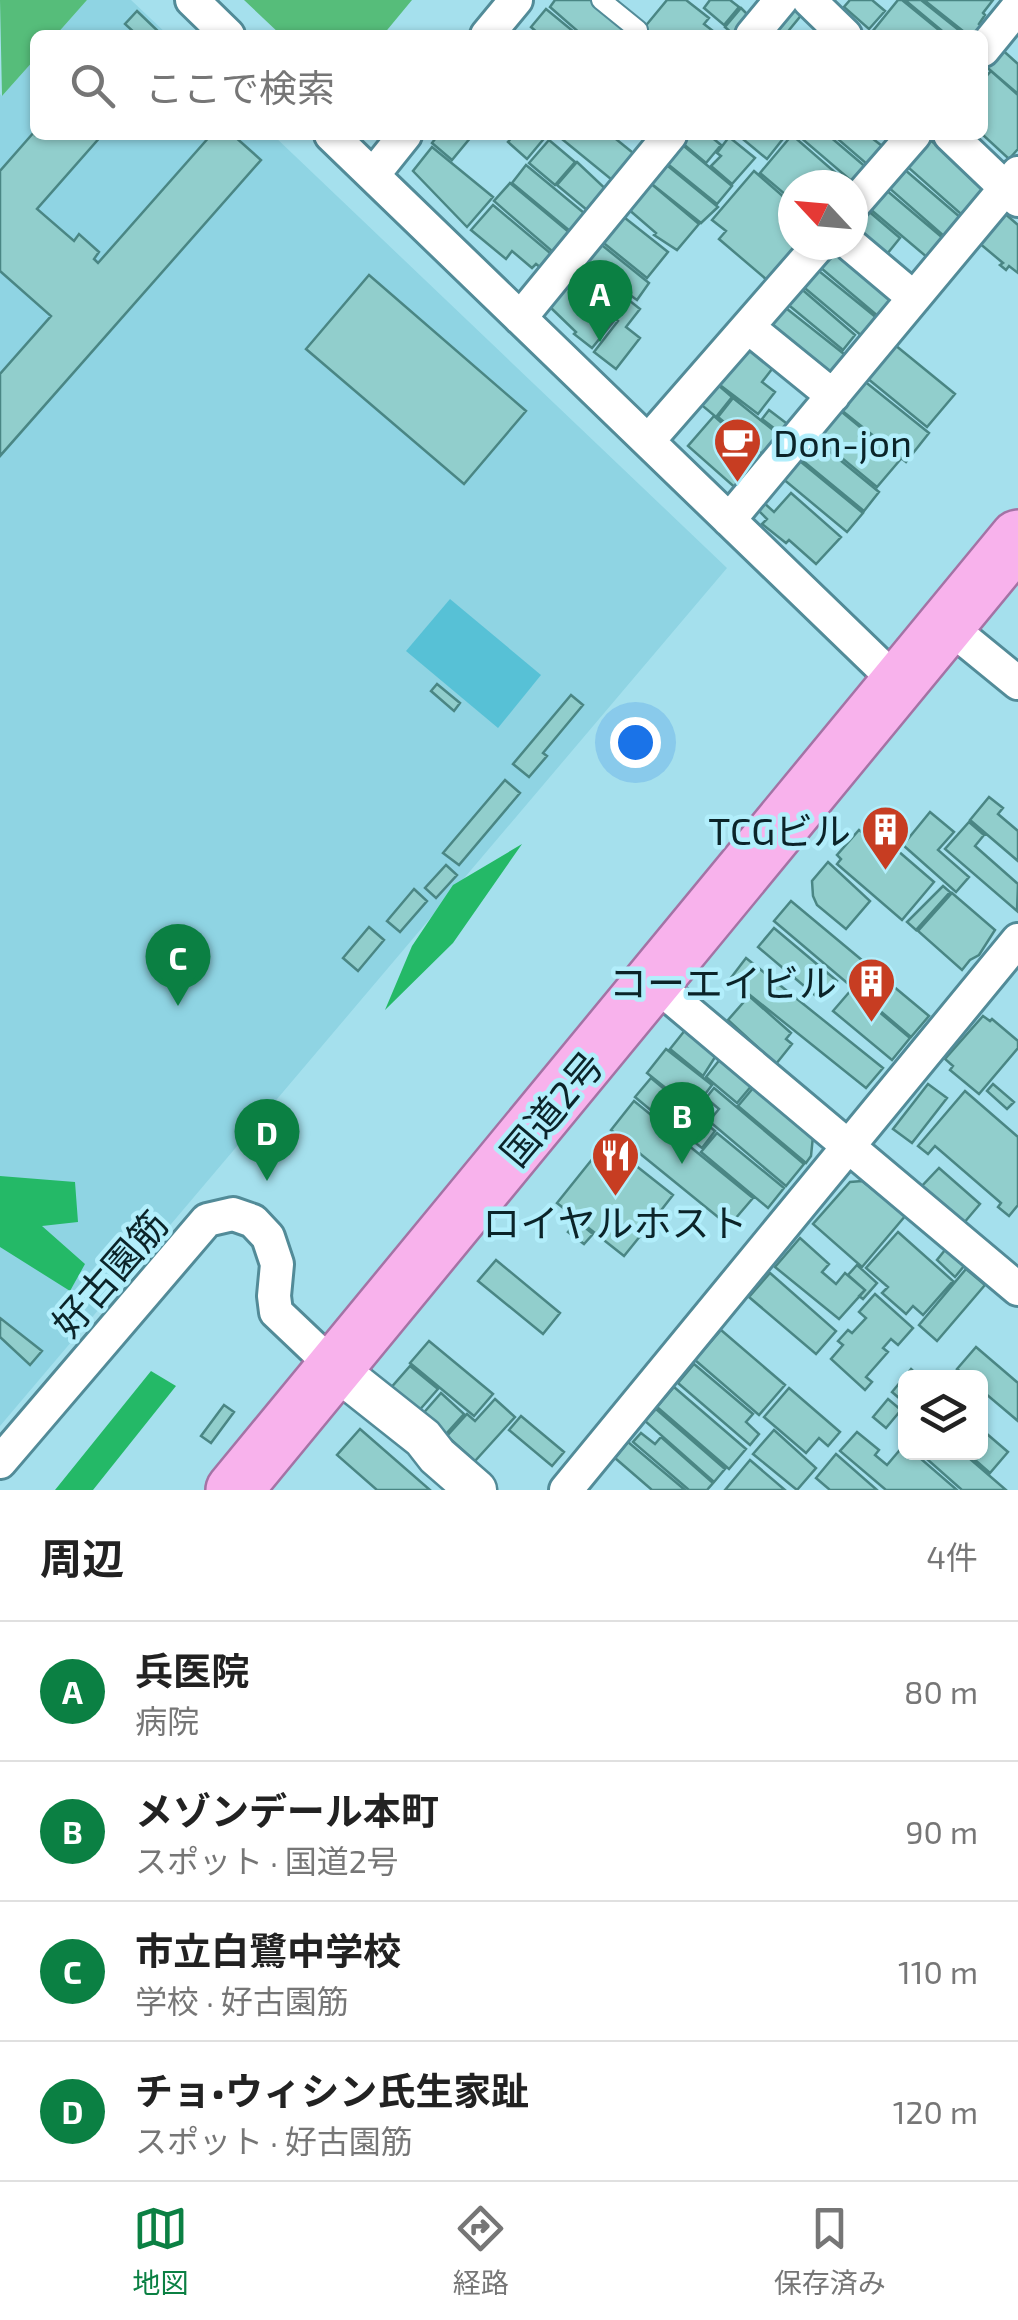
<!DOCTYPE html>
<html lang="ja">
<head>
<meta charset="utf-8">
<style>
  :root { --surface:#fff; --page:#f2f2f2; --text:#222; --muted:#767676; --line:#e0e0e0; --accent:#0b8043 }
  body { margin:0; font-family:"Exo 2","Noto Sans JP",sans-serif; background:var(--page); color:var(--text) }
  .controls { position:absolute; right:30px; bottom:30px; display:grid; overflow:hidden; border-radius:15px; box-shadow:0 2px 8px #0004 }
  .controls button { width:90px; height:90px; display:grid; place-items:center; padding:0; border:0; border-bottom:2px solid var(--line); background:var(--surface); color:var(--text); font:50px sans-serif }
  .compass { position:absolute; left:778px; top:170px; width:90px; height:90px; border-radius:50%; background:var(--surface); box-shadow:0 2px 8px #0004; rotate:296deg }
  .you { position:absolute; left:635px; top:742px; width:35px; height:35px; margin:-25px; border:8px solid #fff; border-radius:50%; background:#1a73e8; box-shadow:0 0 0 15px #1a73e833 }
  .badge { display:grid; place-items:center; width:65px; height:65px; border-radius:50%; background:var(--accent); color:#fff; font-size:32px; font-weight:700 }
  .pin { position:absolute; translate:-50% -82px; filter:drop-shadow(0 2px 5px #0008) }
  .pin::after { content:''; position:absolute; top:52px; width:35px; height:30px; background:inherit; clip-path:polygon(0 0,100% 0,50% 100%) }
  .list { margin:0; padding:0; list-style:none }
  h2 { display:flex; justify-content:space-between; align-items:center; height:130px; margin:0; padding:0 40px; font-size:42px }
  h2 small { font-size:32px; font-weight:400; color:var(--muted) }
  .list li { display:grid; grid-template-columns:65px 1fr auto; gap:30px; align-items:center; box-sizing:border-box; height:140px; padding:0 40px; border-top:2px solid var(--line) }
  .list b { display:block; font-size:38px; white-space:nowrap }
  .list p { margin:0; font-size:32px; white-space:nowrap; color:var(--muted) }
  .list em { font-size:32px; font-style:normal; color:var(--muted) }
  .icon { flex:none; width:55px; height:55px; fill:none; stroke:currentColor; stroke-width:2; stroke-linecap:round; stroke-linejoin:round }
  .map { position:relative; flex:none; width:1018px; height:1490px; overflow:hidden }
  .search { position:absolute; background:var(--surface); box-shadow:0 2px 8px #0004; left:30px; right:30px; top:30px; height:110px; display:flex; align-items:center; gap:25px; box-sizing:border-box; padding:0 35px; border-radius:15px; color:var(--muted); font-size:38px }
  .sheet { height:690px; background:var(--surface) }
  nav { display:flex; justify-content:space-around; align-items:center; box-sizing:border-box; height:140px; border-top:2px solid var(--line); background:var(--surface); font-size:28px; color:var(--muted) }
  nav a { display:grid; justify-items:center; gap:5px }
  nav .on { color:var(--accent) }
  .map>svg:first-child { display:block }
  .built { fill:#8fd4e3 }
  .green { fill:#56bd7a }
  .forest { fill:#24b967 }
  .water { fill:#57c1d6 }
  .building { fill:#91cecc; stroke:#4a8684; stroke-width:2.5 }
  .lines { fill:none; stroke-linecap:round; stroke-linejoin:round }
  .service-casing { stroke:#528b98; stroke-width:22 }
  .minor-casing { stroke:#528b98; stroke-width:38 }
  .tertiary-casing { stroke:#528b98; stroke-width:45 }
  .trunk-casing { stroke:#a473a5; stroke-width:60 }
  .service { stroke:#fff; stroke-width:18 }
  .minor { stroke:#fff; stroke-width:32 }
  .tertiary { stroke:#fff; stroke-width:40 }
  .trunk { stroke:#f8b2ec; stroke-width:55 }
  .labels { text-anchor:middle; dominant-baseline:central; stroke-width:9; stroke-linejoin:round; paint-order:stroke }
  .poi-label { font-size:38px; fill:#0b2429; stroke:#b2eefb; text-anchor:end }
  .street-label { font-size:38px; fill:#0b2429; stroke:#b2eefb }
</style>
</head>
<body>
<div class="map">
<svg width="1018" height="1490" viewBox="0 0 1018 1490">
  <rect width="100%" height="100%" fill="#a5e0ed"/>
  <!-- built -->
  <path class="built" d="M87,0H131L168,35H56Z
    M35,59V135H273L727,568L0,1426V94L2,96Z"/>
  <!-- green -->
  <path class="green" d="M0,0H87L56,35H35V59L2,96Z
    M244,0H412L383,35H281Z"/>
  <!-- forest -->
  <path class="forest" d="M522,844L453,943L385,1010L412,946L453,885Z
    M0,1176L75,1182L78,1222L42,1226L85,1264L70,1291L0,1247Z
    M151,1371L176,1386L93,1490H55Z"/>
  <!-- water -->
  <path class="water" d="M450,599L541,675L498,728L406,651Z"/>
  <!-- building -->
  <path class="building" d="M555,0H591L629,31L626,35H582L550,7Z
    M667,0H686L709,18L704,24L713,31L710,35H650L643,29Z
    M710,0H730L739,7L724,25L704,8Z
    M850,0H872L885,11L869,29L844,7Z
    M898,0H902L945,35H875L872,32Z
    M905,0H921L965,35H947Z
    M924,0H993L983,13L985,15L979,24L982,26L975,35H968Z
    M791,1L803,13L785,35H759Z
    M741,8L751,18L734,35L725,27Z
    M546,9L574,32L572,35H540L531,27Z
    M137,11L162,35H137L125,24Z
    M998,46L1018,64V94L983,64Z
    M991,71L1018,95V149L1009,159L983,135V80Z
    M35,131V135H102L37,209L74,241L79,234L99,252L94,259L98,263L211,135H233L261,160L0,456V374L51,316L0,271V171Z
    M438,135H469L471,137L452,160L432,143Z
    M514,135H547L527,159L508,142Z
    M557,135H611L638,157L617,184Z
    M687,135H709L721,145L706,163L681,142Z
    M738,135H786L767,159Z
    M792,135L837,174L834,177L843,185H793V201L760,173Z
    M802,135H828L868,169L855,184L800,137Z
    M844,135H868L891,153L875,171L839,140Z
    M924,135L935,144L938,140L984,190L961,214L901,161Z
    M729,137L755,158L732,184L711,166L721,156L717,153Z
    M549,140L575,162L555,185L529,163Z
    M679,142L732,186L717,204L664,161Z
    M432,147L493,197L467,227L413,171Z
    M577,162L611,194L593,215L557,185Z
    M663,162L718,207L701,223L648,181Z
    M897,163L961,218L945,237L888,187Z
    M526,165L590,218L576,236L512,183Z
    M754,171L793,205V245H809L774,286L719,239L726,231L712,220Z
    M649,182L699,224L677,250L654,235L656,233L627,208Z
    M510,183L570,233L553,252L494,201Z
    M879,184L944,239L928,258L863,203Z
    M493,205L556,258L545,271L536,264L532,268L512,251L506,259L471,230Z
    M866,209L900,238L883,259L853,234V225Z
    M1003,212L1018,225V273L1009,266L1006,270L1000,265L1003,263L978,242Z
    M620,214L668,252L647,278L600,240Z
    M598,242L649,283L637,300L583,261Z
    M828,245H844L900,292L879,317L814,262Z
    M581,262L640,309L626,327L640,338L616,369L594,352L618,321L566,281Z
    M814,267L878,319L863,337L800,284Z
    M369,275L526,411L464,484L306,349Z
    M566,283L614,321L592,348L574,334L576,332L549,306Z
    M798,286L855,335L843,350L785,302Z
    M777,301L849,358L826,387L755,327Z
    M746,334L779,360L762,382L775,392L758,414L712,379Z
    M895,345L955,394L927,427L867,378Z
    M858,376L929,433L906,462L835,405Z
    M710,378L732,397L716,417L692,397Z
    M733,398L783,438L766,457L718,417Z
    M837,408L900,460L877,487L814,435Z
    M769,410L790,426L783,435L762,419Z
    M714,416L766,462L739,491L688,446Z
    M812,437L879,492L864,511L797,456Z
    M795,457L863,513L847,532L782,478Z
    M791,493L841,537L816,564L789,540L786,543L762,524L767,519L756,508L762,501L774,512Z
    M437,684L460,703L454,711L431,691Z
    M571,695L583,705L543,753L547,756L529,777L513,764Z
    M505,780L520,793L459,865L443,853Z
    M989,797L1003,808L998,814L1018,831V861L970,820Z
    M930,812L954,832L938,850L969,877L956,892L903,845Z
    M969,822L984,835L975,846L1018,884L1017,911L945,849Z
    M869,826L934,882L902,920L837,864L841,859L837,855L859,830L863,833Z
    M828,862L870,901L846,929L817,905L813,896L812,881Z
    M446,865L457,875L436,898L425,888Z
    M943,886L950,892L916,930L907,922Z
    M414,889L427,901L400,932L387,921Z
    M952,893L995,930L979,955L970,960L962,970L918,931Z
    M791,901L929,1016L911,1037L774,921Z
    M369,927L384,940L358,971L343,958Z
    M774,928L837,981L830,989L826,986L816,996L758,947Z
    M746,958L883,1068L866,1088L730,979Z
    M852,989L910,1038L892,1060L833,1011Z
    M749,996L791,1033L786,1039L792,1044L776,1064L728,1020Z
    M983,1016L990,1021L992,1019L1018,1041V1048L979,1094L950,1070L953,1066L945,1059Z
    M686,1029L717,1054L703,1076L670,1049Z
    M666,1049L712,1085L693,1110L647,1073Z
    M721,1058L753,1084L737,1103L706,1077Z
    M651,1078L715,1131L702,1148L684,1134L682,1136L635,1097Z
    M928,1084L947,1098L912,1143L893,1129Z
    M993,1084L1014,1102L1007,1109L987,1091Z
    M754,1087L813,1136L811,1156L806,1163L738,1106Z
    M714,1088L804,1164L786,1186L709,1121L719,1109L706,1098Z
    M965,1091L1018,1137V1205L1009,1216L998,1207L1001,1203L935,1146L928,1154L918,1146Z
    M634,1101L753,1198L729,1226L611,1130Z
    M717,1133L784,1188L768,1208L701,1152Z
    M606,1142L673,1195L655,1218L660,1222L646,1240L641,1235L624,1256L557,1203Z
    M939,1168L980,1204L963,1224L921,1187Z
    M862,1181L906,1215L862,1267L813,1224L850,1182Z
    M577,1221L593,1234L584,1244L568,1232Z
    M898,1232L953,1281L923,1315L913,1306L906,1314L882,1293L888,1287L866,1268Z
    M800,1238L829,1264L822,1272L836,1284L845,1273L865,1290L839,1319L775,1267Z
    M945,1250L964,1266L955,1277L937,1260Z
    M496,1260L560,1313L543,1334L478,1281Z
    M857,1265L877,1283L863,1299L859,1296L865,1290L848,1275Z
    M966,1269L985,1285L937,1341L919,1325Z
    M770,1273L836,1331L816,1354L749,1297Z
    M875,1294L913,1328L898,1345L891,1339L883,1348L888,1352L866,1377L872,1382L865,1390L831,1359L843,1345L838,1341L848,1330L852,1333L866,1318L859,1312Z
    M0,1318L42,1351L30,1365L0,1337Z
    M721,1330L785,1385L759,1415L695,1360Z
    M429,1341L493,1394L474,1416L410,1363Z
    M976,1347L1018,1383V1421L980,1389V1378H968L957,1369Z
    M694,1364L753,1414L746,1422L759,1434L750,1445L678,1383Z
    M410,1366L438,1389L416,1414L389,1390Z
    M911,1369L920,1378H906V1404L892,1392Z
    M674,1387L746,1449L729,1469L657,1407Z
    M789,1388L840,1432L828,1446L819,1438L806,1453L764,1417Z
    M441,1393L464,1414L445,1435L420,1417Z
    M495,1399L515,1417L475,1461L447,1436L467,1414L475,1421Z
    M888,1399L901,1410L886,1428L873,1417Z
    M224,1405L234,1412L211,1443L201,1436Z
    M656,1409L725,1469L714,1482L645,1421Z
    M521,1416L564,1452L552,1466L509,1430Z
    M980,1428L1008,1452L990,1473L966,1452H980Z
    M360,1429L430,1490H377L337,1455Z
    M774,1430L816,1468L797,1490L753,1454Z
    M857,1432L879,1450L875,1455L887,1465L904,1445L906,1452H913L957,1490H886L840,1451Z
    M641,1433L655,1444L661,1437L713,1483L707,1490H689L633,1442Z
    M628,1442L685,1490H652L615,1458Z
    M919,1452H962L1006,1490H962Z
    M836,1454L877,1490H830L816,1478Z
    M750,1460L785,1490H725Z"/>
  <g class="lines">
    <defs>
      <path id="service" d="M601,0L638,30"/>
      <path id="minor" d="M192,0L228,35
        M809,0L845,35
        M487,35L516,0
        M752,35L781,0
        M983,50L1018,7
        M331,135L899,684
        M950,135L1018,200
        M373,175L405,135
        M853,205L914,135
        M851,245L914,298
        M520,318L670,135
        M748,327L833,396
        M648,441L819,245
        M729,520L1018,173
        M947,625L1018,683
        M654,983L1018,1289
        M0,1462L207,1220L233,1214L253,1221L268,1237L277,1264L274,1296L276,1312L336,1369
        M566,1490L1018,940"/>
      <path id="tertiary" d="M336,1369L423,1438L437,1456L476,1490"/>
      <path id="trunk" d="M234,1490L1018,538"/>
    </defs>
    <!-- service casing -->
    <use href="#service" class="service-casing"/>
    <!-- minor casing -->
    <use href="#minor" class="minor-casing"/>
    <!-- tertiary casing -->
    <use href="#tertiary" class="tertiary-casing"/>
    <!-- trunk casing -->
    <use href="#trunk" class="trunk-casing"/>
    <!-- service -->
    <use href="#service" class="service"/>
    <!-- minor -->
    <use href="#minor" class="minor"/>
    <!-- tertiary -->
    <use href="#tertiary" class="tertiary"/>
    <!-- trunk -->
    <use href="#trunk" class="trunk"/>
  </g>
  <!-- icons -->
  <defs>
    <symbol id="cafe-pin" viewBox="-11 -11 22 30"><path d="M0 17L-7.5 6A9.5 9.5 0 1 1 7.5 6Z" fill="#c73d22" stroke="#b2eefb"/><path d="M-5.5-4.5H6V0H3Q3 3.5 0 3.5H-2.5Q-5.5 3.5-5.5 0ZM3-3.2v2h1.7v-2ZM-6 4.5H4V6H-6Z" fill="#fff"/></symbol>
    <symbol id="building-pin" viewBox="-11 -11 22 30"><path d="M0 17L-7.5 6A9.5 9.5 0 1 1 7.5 6Z" fill="#c73d22" stroke="#b2eefb"/><path d="M-4-6H4V6H1V3H-1V6H-4ZM-2.5-4.3h1.7v1.8h-1.7ZM.8-4.3h1.7v1.8H.8ZM-2.5-1h1.7V.8h-1.7ZM.8-1h1.7V.8H.8Z" fill="#fff"/></symbol>
    <symbol id="restaurant-pin" viewBox="-11 -11 22 30"><path d="M0 17L-7.5 6A9.5 9.5 0 1 1 7.5 6Z" fill="#c73d22" stroke="#b2eefb"/><path d="M-5-6h1v4h1v-4h1v4h1v-4h1v5L-1.5 .5V6h-2V.5L-5-1ZM5-6V6H3V1.5H1.5Q1.5-4 5-6Z" fill="#fff"/></symbol>
  </defs>
  <g fill-rule="evenodd">
    <use href="#cafe-pin" x="710" y="414" width="55" height="75"/>
    <use href="#building-pin" x="858" y="802" width="55" height="75"/>
    <use href="#building-pin" x="844" y="954" width="55" height="75"/>
    <use href="#restaurant-pin" x="588" y="1128" width="55" height="75"/>
  </g>
  <g class="labels">
    <!-- poi labels -->
    <g class="poi-label">
      <text x="773" y="442" text-anchor="start">Don-jon</text>
      <text x="851" y="830">TCGビル</text>
      <text x="837" y="982">コーエイビル</text>
      <text x="615" y="1222" text-anchor="middle">ロイヤルホスト</text>
    </g>
    <!-- street labels -->
    <g class="street-label">
      <text transform="translate(551 1108) rotate(-50)">国道2号</text>
      <text transform="translate(109 1273) rotate(-49)">好古園筋</text>
    </g>
  </g>
</svg>
<div class="controls">
<button><svg class="icon" aria-label="layers" viewBox="0 0 24 24"><path d="M12 4l9 5-9 5-9-5zM3 14l9 5 9-5"/></svg></button>
</div>
<svg class="compass" viewBox="-18 -18 36 36"><path d="M0-13l5 13h-10z" fill="#e53935"/><path d="M0 13l5-13h-10z" fill="#767676"/></svg>
<div class="you"></div>
<div class="pin badge" style="left:600px;top:342px">A</div>
<div class="pin badge" style="left:682px;top:1164px">B</div>
<div class="pin badge" style="left:178px;top:1006px">C</div>
<div class="pin badge" style="left:267px;top:1181px">D</div>
<div class="search"><svg class="icon" aria-label="search" viewBox="0 0 24 24"><circle cx="10" cy="10" r="6"/><path d="M15 15l6 6"/></svg>ここで検索</div>
</div>
<section class="sheet">
<h2>周辺<small>4件</small></h2>
<ul class="list">
<li><span class="badge">A</span><div><b>兵医院</b><p>病院</p></div><em>80 m</em></li>
<li><span class="badge">B</span><div><b>メゾンデール本町</b><p>スポット · 国道2号</p></div><em>90 m</em></li>
<li><span class="badge">C</span><div><b>市立白鷺中学校</b><p>学校 · 好古園筋</p></div><em>110 m</em></li>
<li><span class="badge">D</span><div><b>チョ•ウィシン氏生家趾</b><p>スポット · 好古園筋</p></div><em>120 m</em></li>
</ul>
</section>
<nav>
<a class="on"><svg class="icon" aria-label="map" viewBox="0 0 24 24"><path d="M3 6l6-2 6 2 6-2v14l-6 2-6-2-6 2zM9 4v14M15 6v14"/></svg>地図</a>
<a><svg class="icon" aria-label="directions" viewBox="0 0 24 24"><path d="M12 3l9 9-9 9-9-9zM9 14v-3h6M13 9l2 2-2 2"/></svg>経路</a>
<a><svg class="icon" aria-label="saved" viewBox="0 0 24 24"><path d="M7 4h10v16l-5-4-5 4z"/></svg>保存済み</a>
</nav>
</body>
</html>
